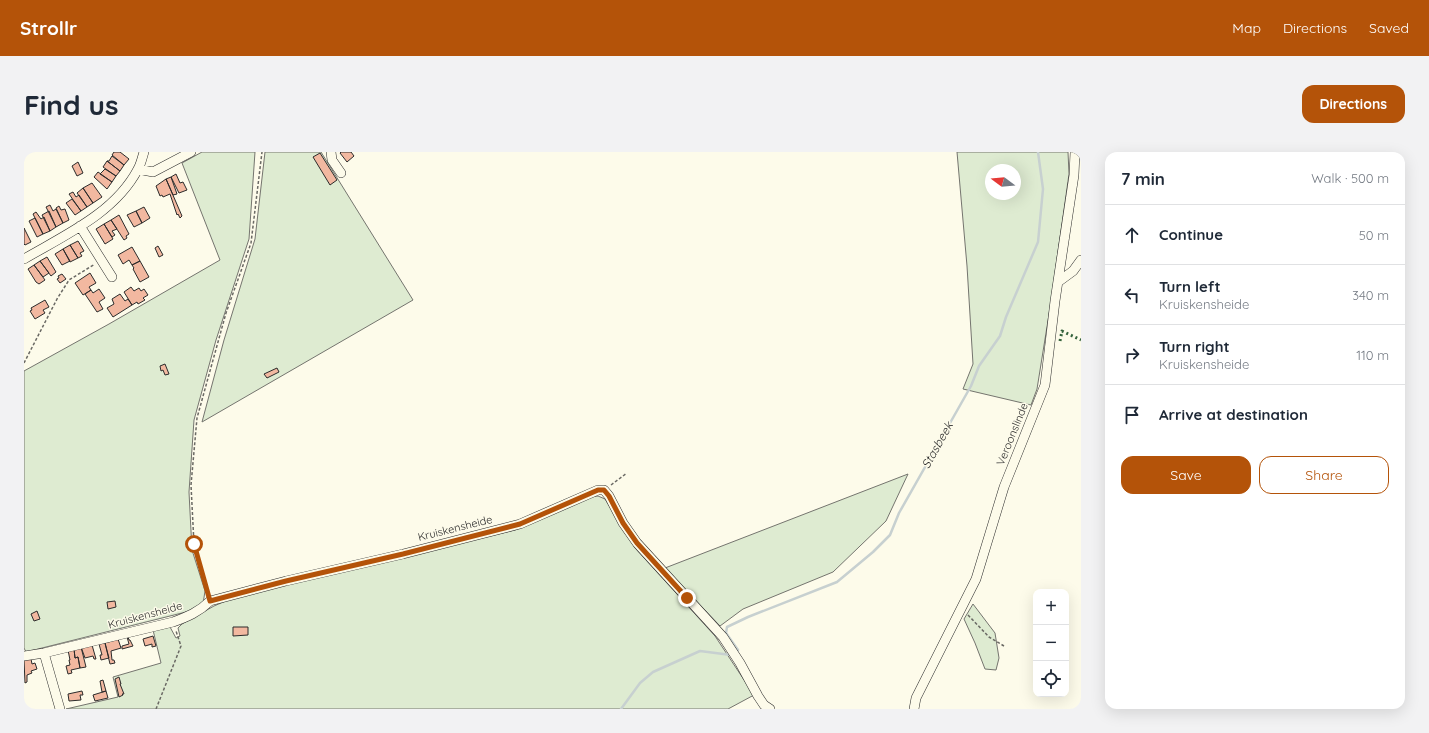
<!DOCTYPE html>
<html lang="en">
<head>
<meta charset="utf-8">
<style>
  :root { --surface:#fff; --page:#f2f2f3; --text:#1f2937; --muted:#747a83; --line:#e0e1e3; --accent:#b45309 }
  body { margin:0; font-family:Quicksand,sans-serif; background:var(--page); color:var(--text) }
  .controls { position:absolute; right:12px; bottom:12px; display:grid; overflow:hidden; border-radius:8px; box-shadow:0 4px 16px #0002 }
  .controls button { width:36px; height:36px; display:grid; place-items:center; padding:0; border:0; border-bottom:1px solid var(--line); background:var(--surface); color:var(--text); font:20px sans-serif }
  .compass { position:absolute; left:961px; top:12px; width:36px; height:36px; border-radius:50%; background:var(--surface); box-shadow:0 4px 16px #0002; rotate:286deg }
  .stop { position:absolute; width:12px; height:12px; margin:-9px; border:3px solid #b45309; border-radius:50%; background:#fff }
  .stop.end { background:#b45309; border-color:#fff; box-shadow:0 1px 4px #0008 }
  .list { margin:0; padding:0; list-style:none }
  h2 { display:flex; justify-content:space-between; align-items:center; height:52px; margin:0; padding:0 16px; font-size:17px }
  h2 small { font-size:13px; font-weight:400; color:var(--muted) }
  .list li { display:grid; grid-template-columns:26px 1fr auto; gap:12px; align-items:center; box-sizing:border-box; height:60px; padding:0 16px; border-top:1px solid var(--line) }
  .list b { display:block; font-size:15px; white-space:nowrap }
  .list p { margin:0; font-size:13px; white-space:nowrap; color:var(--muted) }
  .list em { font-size:13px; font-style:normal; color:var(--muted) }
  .actions { display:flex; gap:8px; padding:12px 16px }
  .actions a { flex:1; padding:9px 0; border:1px solid var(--accent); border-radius:12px; text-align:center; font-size:14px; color:var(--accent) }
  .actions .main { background:var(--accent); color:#fff }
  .icon { flex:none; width:22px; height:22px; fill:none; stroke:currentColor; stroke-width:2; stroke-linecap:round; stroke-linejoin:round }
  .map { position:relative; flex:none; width:1057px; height:557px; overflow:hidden; border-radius:12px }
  header { display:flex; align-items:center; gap:24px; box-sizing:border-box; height:56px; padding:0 20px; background:var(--accent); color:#fff }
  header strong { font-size:19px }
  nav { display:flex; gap:22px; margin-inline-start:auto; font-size:14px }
  .intro { display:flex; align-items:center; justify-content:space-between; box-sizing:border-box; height:96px; padding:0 24px }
  h1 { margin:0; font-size:28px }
  .button { padding:10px 18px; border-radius:12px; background:var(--accent); color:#fff; font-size:14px; font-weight:700 }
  main { display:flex; gap:24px; padding:0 24px }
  aside { flex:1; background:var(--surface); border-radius:12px; box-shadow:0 4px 16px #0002 }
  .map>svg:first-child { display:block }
  .green { fill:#deebd1; stroke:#74746e; fill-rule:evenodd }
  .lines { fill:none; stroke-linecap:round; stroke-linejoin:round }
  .stream { stroke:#c7d0d0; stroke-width:2.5 }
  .building { fill:#f2b8a0; stroke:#2b2b2b }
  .minor-casing { stroke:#2b2b2b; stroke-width:10 }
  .path { stroke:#6a6964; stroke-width:1.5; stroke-dasharray:3 2; stroke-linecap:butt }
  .minor { stroke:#fdfbea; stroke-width:9 }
  .hedge { stroke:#34623c; stroke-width:3; stroke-dasharray:2 3; stroke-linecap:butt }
  .route { stroke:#b45309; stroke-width:5 }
  .labels { text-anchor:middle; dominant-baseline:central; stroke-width:3; stroke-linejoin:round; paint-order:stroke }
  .street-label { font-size:11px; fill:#2b2b2b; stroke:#fdfbea }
  .water-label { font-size:12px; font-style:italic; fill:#2b2b2b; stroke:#fdfbea }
</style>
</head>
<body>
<header>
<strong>Strollr</strong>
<nav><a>Map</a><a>Directions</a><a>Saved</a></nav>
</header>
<div class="intro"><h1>Find us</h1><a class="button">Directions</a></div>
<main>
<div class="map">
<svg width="1057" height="557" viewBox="0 0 1057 557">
  <rect width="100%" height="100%" fill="#fdfbea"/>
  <!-- green -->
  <path class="green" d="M178,0H231L225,87L192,188L170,268L165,340L168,398L181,439L179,452L170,458L2,500L0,496V219L85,172L196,108L158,11Z
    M241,0H297L389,148L178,270L200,188L231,87Z
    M933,0H1044L1045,22L1026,156L1013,237L1007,253L939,237L949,212L943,114ZM967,18H991V42H967Z
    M884,322L862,369L809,420L719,457L696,474L641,416Z
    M574,344L581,347L612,397L691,484L730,543L704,557H42L94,545L89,525L137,511L129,478L146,475L152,486L156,484L154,476L158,472L190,454L211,445L491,378L566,345Z
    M949,452L971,481L975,506L972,518L961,517L951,491L940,467Z"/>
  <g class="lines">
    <!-- stream -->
    <path class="stream" d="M714,498L702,481L703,475L724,465L813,430L849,400L866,383L875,361L947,234L955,214L976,184L982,165L1014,90L1019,37L1014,0
      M597,557L616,531L629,520L676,499L707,503"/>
  </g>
  <!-- building -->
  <path class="building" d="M90,0H96L105,7L100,13L88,3Z
    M317,0H327L330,4L323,10L316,1Z
    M296,1L313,28L306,33L289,5Z
    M88,4L100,13L96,19L83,9H85Z
    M83,9L96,19L92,24L79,15Z
    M54,10L59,21L53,24L48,14Z
    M81,17L92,24L88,30L76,22Z
    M74,20L88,30L83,37L70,25Z
    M152,22L156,31L159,30L163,38L155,41L147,25Z
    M147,25L153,42L149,43L142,27Z
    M142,27L158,64L156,66L154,62L153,63L146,42L139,45L138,43L136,44L132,34Z
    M68,31L78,45L69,51L59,36Z
    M59,36L69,51L63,55L53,41Z
    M49,40L52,45L55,43L63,55L57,59L45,42Z
    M48,47L57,59L51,63L42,51Z
    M26,53L29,59L32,57L39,71L32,75L22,55Z
    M35,54L37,58L41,57L45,68L39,71L32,56Z
    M120,55L126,66L118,71L112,59Z
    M25,59L32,75L26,79L18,63Z
    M112,59L118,71L110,75L103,63Z
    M12,60L17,67L20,65L26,79L19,82L9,62Z
    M95,63L105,82L102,84L103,86L100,88L87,68Z
    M11,66L19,82L13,85L5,69Z
    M87,68L93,77L88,79L91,83L88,85L80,72Z
    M80,72L89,87L81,92L72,77Z
    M0,76L7,90L1,93L0,92Z
    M54,89L60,99L56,101L58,104L54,106L46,93Z
    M46,93L54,106L46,110L39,97Z
    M134,94L139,103L135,105L131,96Z
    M108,95L116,109L108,113L105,108L99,112L94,103Z
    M39,97L46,109L38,113L31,102Z
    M23,105L32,120L27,124L16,109Z
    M16,109L25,121L19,125L10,113Z
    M116,109L125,125L116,130L109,117L110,116L108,113Z
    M10,113L21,128L15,132L12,130L4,117Z
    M66,121L72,131L65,135L67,138L59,143L51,131Z
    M38,122L42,127L36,131L33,127L35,126L34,124Z
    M107,135L110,139L115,136L117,139L120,137L124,143L119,146L121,148L114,152L113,150L108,153L100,140Z
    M75,137L81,146L75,150L79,157L73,160L61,142L67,138L69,141Z
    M96,142L101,149L104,147L108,153L89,165L83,156L90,152L88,147Z
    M21,148L25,155L19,158L21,161L11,167L6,159L8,158L7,156Z
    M141,212L145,222L141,223L139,218L137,219L136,214Z
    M253,216L255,220L243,226L240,222Z
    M91,449L92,455L84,457L83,450Z
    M13,459L16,467L10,469L7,462Z
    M209,475H224V483L209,484Z
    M129,484L132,494L128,495V492L121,494L119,487Z
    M103,485H104L105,488H106L109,494L98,497V494L105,492Z
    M94,487L97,496L87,499L88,508H90L91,511L86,512L81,491Z
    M81,491L85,506L77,508L76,503H78L75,492Z
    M68,493L72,507H70L69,504L61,506L57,495Z
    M57,495L62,515L56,516L54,505L51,506L50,497Z
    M50,497L51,506L54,505L56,516L47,518L48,521L44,522L42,514L46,513L45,508H46L44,498Z
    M7,507L8,512L11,511L13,517L7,519L8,521L3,523V530L1,531L0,508Z
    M95,525L97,532H96L100,542H98L99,543L95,545L91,527Z
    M79,528L82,539L78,540L76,529Z
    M58,539L59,543H56L57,548L45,549L44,542Z
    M82,539L84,546L71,549L69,543Z"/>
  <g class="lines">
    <defs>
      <path id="minor" d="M307,0L308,8L317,21
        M114,17L129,20L167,0
        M56,74L88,125
        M0,107C41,83 91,61 114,17C117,12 118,6 120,0
        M1034,130L1049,119L1057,108
        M20,501L36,557
        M0,504L20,501L149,470C163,465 175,460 186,449L262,429L379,402L496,372L574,338H580L585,344L599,371L613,391L699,485L716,511L734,544L740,553L746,557
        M890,557L892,546L952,427L980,335L1021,233L1031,149L1050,23L1051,0"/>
    </defs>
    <!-- minor casing -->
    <use href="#minor" class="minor-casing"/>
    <!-- path -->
    <path class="path" d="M0,211L33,147L45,128L71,112
      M587,333L603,321
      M184,441L170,392L167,333L173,266L202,161L227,91L238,0
      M944,463L965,485L980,494
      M132,557L157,494L152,479"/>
    <!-- minor -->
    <use href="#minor" class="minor"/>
    <!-- hedge -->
    <path class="hedge" d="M1036,189L1038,179L1057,188"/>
  </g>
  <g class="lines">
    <!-- route -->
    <path class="route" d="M170,392L186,449L262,429L379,402L496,372L574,338H580L585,344L599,371L613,391L663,446"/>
  </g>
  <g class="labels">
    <!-- street labels -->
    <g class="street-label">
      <text transform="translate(988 282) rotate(-68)">Veroonslinde</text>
      <text transform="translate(431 376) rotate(-14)">Kruiskensheide</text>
      <text transform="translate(121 463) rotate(-15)">Kruiskensheide</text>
    </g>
    <!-- water labels -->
    <g class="water-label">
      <text transform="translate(913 293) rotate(-61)">Stasbeek</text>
    </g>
  </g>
</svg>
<div class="controls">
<button>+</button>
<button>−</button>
<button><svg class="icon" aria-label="locate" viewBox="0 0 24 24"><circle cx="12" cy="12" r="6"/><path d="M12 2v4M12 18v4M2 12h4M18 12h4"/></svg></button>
</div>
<svg class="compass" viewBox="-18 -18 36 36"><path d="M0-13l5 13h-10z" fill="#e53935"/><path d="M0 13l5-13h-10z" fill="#747a83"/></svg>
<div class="stop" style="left:170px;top:392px"></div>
<div class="stop end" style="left:663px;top:446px"></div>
</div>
<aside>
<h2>7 min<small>Walk · 500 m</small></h2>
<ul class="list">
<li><svg class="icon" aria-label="ahead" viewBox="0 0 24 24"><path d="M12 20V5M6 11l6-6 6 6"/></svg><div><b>Continue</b></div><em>50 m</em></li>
<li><svg class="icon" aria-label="left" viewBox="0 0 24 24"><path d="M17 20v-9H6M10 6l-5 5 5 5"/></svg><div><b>Turn left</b><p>Kruiskensheide</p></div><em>340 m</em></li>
<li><svg class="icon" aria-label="right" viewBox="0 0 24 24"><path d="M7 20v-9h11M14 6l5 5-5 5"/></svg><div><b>Turn right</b><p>Kruiskensheide</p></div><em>110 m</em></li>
<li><svg class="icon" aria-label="arrive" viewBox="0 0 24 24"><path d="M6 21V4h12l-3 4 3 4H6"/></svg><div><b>Arrive at destination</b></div></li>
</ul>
<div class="actions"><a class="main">Save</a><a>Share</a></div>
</aside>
</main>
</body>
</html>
